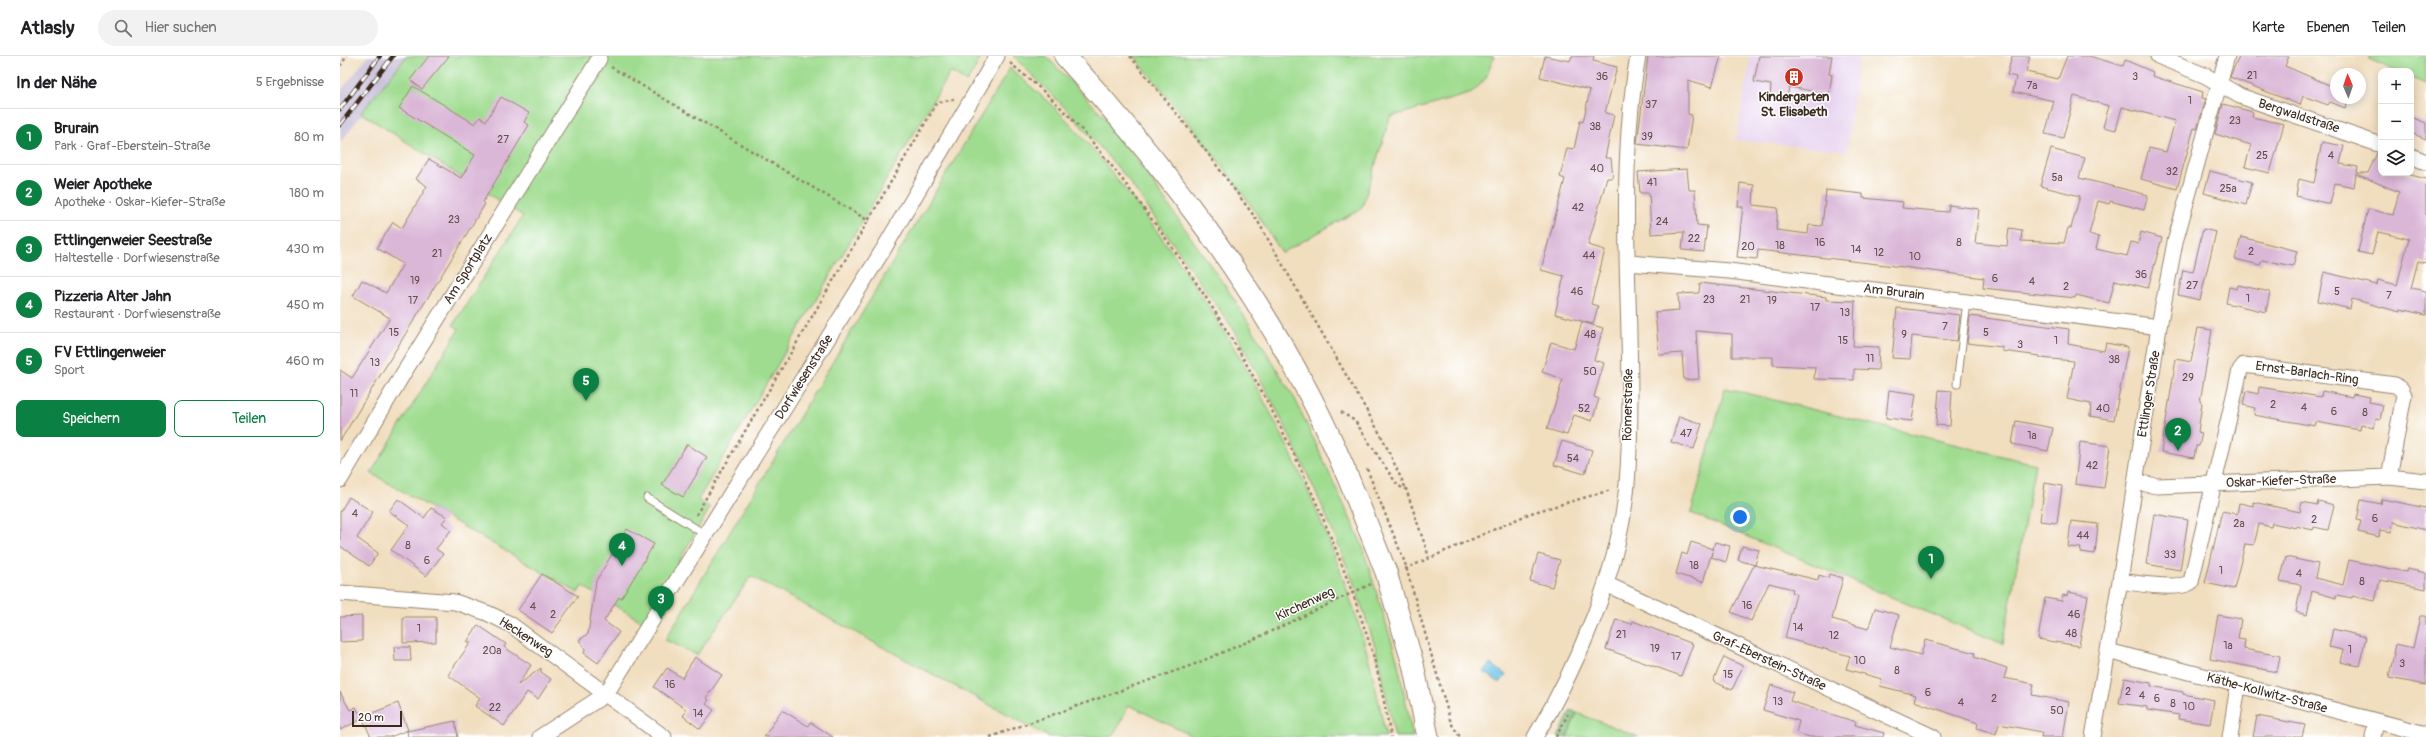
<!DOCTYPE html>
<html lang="de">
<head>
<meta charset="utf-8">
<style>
  :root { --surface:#fff; --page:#f2f2f2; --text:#202124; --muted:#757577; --line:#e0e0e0; --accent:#0b8043 }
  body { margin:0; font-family:Pangolin,sans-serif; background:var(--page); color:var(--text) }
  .controls { position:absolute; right:12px; top:12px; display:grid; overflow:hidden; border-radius:8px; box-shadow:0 2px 10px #0003 }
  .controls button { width:36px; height:36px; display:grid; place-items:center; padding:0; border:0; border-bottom:1px solid var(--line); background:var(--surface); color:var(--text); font:20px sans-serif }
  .compass { position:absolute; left:1990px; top:12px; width:36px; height:36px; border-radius:50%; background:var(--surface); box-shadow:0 2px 10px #0003; rotate:358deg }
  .scale { position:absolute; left:12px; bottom:10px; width:50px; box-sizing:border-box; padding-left:4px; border:2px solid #3b2a1e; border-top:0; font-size:11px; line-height:14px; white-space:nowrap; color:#3b2a1e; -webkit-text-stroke:3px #fff; paint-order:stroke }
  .you { position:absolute; left:1400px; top:461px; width:14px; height:14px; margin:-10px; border:3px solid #fff; border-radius:50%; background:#1a73e8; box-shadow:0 0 0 6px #1a73e833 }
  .badge { display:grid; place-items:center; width:26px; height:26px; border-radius:50%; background:var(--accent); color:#fff; font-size:13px; font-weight:700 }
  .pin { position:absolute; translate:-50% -33px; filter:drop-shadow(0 1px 2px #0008) }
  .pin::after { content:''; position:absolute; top:21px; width:14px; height:12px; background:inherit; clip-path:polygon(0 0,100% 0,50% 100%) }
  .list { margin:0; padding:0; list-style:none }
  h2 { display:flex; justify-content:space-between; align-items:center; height:52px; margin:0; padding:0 16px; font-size:17px }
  h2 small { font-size:13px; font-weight:400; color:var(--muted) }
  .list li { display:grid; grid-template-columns:26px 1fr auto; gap:12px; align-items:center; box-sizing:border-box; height:56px; padding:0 16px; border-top:1px solid var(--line) }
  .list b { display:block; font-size:15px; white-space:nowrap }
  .list p { margin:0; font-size:13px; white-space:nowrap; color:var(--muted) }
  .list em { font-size:13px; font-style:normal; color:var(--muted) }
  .actions { display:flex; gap:8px; padding:12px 16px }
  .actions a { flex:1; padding:9px 0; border:1px solid var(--accent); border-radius:8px; text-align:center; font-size:14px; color:var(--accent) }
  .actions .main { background:var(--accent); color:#fff }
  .icon { flex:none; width:22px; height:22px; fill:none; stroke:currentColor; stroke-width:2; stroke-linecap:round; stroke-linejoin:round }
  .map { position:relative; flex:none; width:2086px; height:681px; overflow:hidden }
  header { display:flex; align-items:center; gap:24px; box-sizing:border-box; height:56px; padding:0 20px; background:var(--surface); border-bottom:1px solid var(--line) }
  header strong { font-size:19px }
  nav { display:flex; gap:22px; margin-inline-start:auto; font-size:14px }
  .search { width:280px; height:36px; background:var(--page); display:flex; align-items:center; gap:10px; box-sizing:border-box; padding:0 14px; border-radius:22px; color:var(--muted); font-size:15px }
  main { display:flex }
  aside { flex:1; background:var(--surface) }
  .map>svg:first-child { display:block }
  .built { fill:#e7d2ef }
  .industrial { fill:#c8bfd8 }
  .green { fill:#9fdc8f; stroke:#6d8356 }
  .forest { fill:#7fbc7a; stroke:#5d734c }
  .water { fill:#65c0e3; stroke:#507580 }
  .building { fill:#dab6d7 }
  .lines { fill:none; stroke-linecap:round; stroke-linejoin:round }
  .lane-casing { stroke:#96846e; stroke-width:9 }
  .street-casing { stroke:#96846e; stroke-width:17 }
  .secondary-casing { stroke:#96846e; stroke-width:23 }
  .path { stroke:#96846e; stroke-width:2.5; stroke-dasharray:3 3; stroke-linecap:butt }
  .lane { stroke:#fff; stroke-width:7 }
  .street { stroke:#fff; stroke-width:15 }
  .secondary { stroke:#fff; stroke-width:21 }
  .rail-casing { stroke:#3b2a1e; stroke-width:4.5 }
  .rail { stroke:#fff; stroke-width:3; stroke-dasharray:9; stroke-linecap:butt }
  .secondary-bridge-casing { stroke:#96846e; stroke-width:23; stroke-linecap:butt }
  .path-bridge { stroke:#96846e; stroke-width:2.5; stroke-dasharray:3 3; stroke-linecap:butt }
  .secondary-bridge { stroke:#fff; stroke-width:21 }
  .labels { text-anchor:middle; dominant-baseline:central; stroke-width:3; stroke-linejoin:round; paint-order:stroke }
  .number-label { font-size:11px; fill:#634d4c }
  .poi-label { font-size:13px; font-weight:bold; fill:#3b2a1e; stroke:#fff }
  .street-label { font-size:13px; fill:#3b2a1e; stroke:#fff }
</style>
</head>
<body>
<header>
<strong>Atlasly</strong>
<div class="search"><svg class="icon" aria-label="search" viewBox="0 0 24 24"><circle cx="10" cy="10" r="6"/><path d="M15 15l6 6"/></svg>Hier suchen</div>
<nav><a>Karte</a><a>Ebenen</a><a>Teilen</a></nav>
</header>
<main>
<aside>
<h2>In der Nähe<small>5 Ergebnisse</small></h2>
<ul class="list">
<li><span class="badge">1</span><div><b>Brurain</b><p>Park · Graf-Eberstein-Straße</p></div><em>80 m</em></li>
<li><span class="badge">2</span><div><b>Weier Apotheke</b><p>Apotheke · Oskar-Kiefer-Straße</p></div><em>180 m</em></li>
<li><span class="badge">3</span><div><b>Ettlingenweier Seestraße</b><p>Haltestelle · Dorfwiesenstraße</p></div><em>430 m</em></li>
<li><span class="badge">4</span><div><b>Pizzeria Alter Jahn</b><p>Restaurant · Dorfwiesenstraße</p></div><em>450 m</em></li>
<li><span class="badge">5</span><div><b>FV Ettlingenweier</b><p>Sport</p></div><em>460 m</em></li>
</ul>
<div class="actions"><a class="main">Speichern</a><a>Teilen</a></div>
</aside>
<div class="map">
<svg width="2086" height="681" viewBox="0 0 2086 681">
  <rect width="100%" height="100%" fill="#fff"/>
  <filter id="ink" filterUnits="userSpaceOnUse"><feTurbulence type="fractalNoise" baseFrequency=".025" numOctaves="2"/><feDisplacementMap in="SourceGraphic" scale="8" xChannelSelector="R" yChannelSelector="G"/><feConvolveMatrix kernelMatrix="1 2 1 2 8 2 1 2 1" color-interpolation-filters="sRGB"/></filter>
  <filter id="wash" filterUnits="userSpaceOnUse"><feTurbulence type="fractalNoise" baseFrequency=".012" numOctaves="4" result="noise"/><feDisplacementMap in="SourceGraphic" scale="16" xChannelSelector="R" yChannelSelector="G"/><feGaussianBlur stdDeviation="0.9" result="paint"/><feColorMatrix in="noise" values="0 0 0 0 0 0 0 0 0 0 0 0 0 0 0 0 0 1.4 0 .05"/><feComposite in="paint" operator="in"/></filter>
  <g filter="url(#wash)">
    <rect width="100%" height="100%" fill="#f1debf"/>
    <!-- built -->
    <path class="built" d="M1411,0H1519L1507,95L1396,84Z"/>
    <!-- industrial -->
    <path class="industrial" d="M28,0H67L0,87V36Z"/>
    <!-- green -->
    <path class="green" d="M67,0H642L627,26L610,16L358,444L370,452L303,566L242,530L238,537L31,417L119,273L113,269L183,160L21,57Z
      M673,0H706L773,70L892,240L955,343L1021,486L1057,603L1073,681H1055L1036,593L1015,530L983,452L944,368L896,277L786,121L729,56Z
      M794,0H1154L1146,22L1132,37L1050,61L1022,152L942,197C899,126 846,64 794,0Z
      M2031,0H2086V28L2071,22V15H2056L2029,3Z
      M670,12C687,28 706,43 722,59C753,91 780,127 807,162C905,292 980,437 1026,593C1034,622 1040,652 1046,681H854L789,649L773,681H709L411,520L357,599L325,584Z
      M1385,332L1695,408L1663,588L1351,457Z
      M1237,657L1299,681H1227Z"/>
    <!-- forest -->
    <path class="forest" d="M1231,654L1237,657L1227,681H1218Z"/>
    <!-- water -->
    <path class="water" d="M1150,607L1166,619L1160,627L1144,616Z"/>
    <g id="blocks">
      <!-- building -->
      <path class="building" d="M89,0H109L82,33L70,24Z
        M1205,0L1230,5L1232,0H1254L1253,5L1277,11L1265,57L1274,59L1265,102H1271L1273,122H1267L1248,189L1265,194L1251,248L1258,250L1253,268L1215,258L1224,220L1201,214L1225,123L1220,121L1227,92L1234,93L1240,65L1243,66L1250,34L1200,21Z
        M1308,0H1381L1372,31L1348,24V58L1352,59L1347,94L1297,88Z
        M1419,0H1492L1489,18L1492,19L1489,38L1449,31L1447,43L1430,40L1431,29L1414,26Z
        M1672,0H1690L1686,16L1718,23L1727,0H1749L1783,10L1785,4L1813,16L1812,20L1863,36L1862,42L1866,43L1857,73L1854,72L1837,133L1801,123L1809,92L1826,96L1835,65L1782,51L1776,74L1763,71L1769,50L1734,40L1723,82L1705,78L1714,45L1673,36L1676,21L1667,19Z
        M1899,0H1949L1945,10L1996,32V42H2009L2005,52L1990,46L1988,49L1963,40L1960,49L1890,21Z
        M73,30L135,68L140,61L146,65L161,41L189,57L184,66L189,69L143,146L145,148L0,385V314L12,322L50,262L13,240L22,224L46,237L63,208L37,192L53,166L62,172L87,130L76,123L89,103L121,122L135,99L59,52Z
        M1883,48L1913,56L1912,61L1944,68L1930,117L1905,111L1911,89L1875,78Z
        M2071,61L2086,67V83L2071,77Z
        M1982,86L2004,90L2000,108L2018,111L2017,117H2028L2037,97L2041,98V117H2063L2086,123V207L2078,205L2071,232L2086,235V259L2060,253V256L2012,243L2010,253L1978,245L1984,216L2037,229L2038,224L2057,229L2069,183L2038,176L2032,199L2018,196L2028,153L2053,159L2059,136L2016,118L2014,131L1995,127L1990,148L1956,140L1959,123L1974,127Z
        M1711,93L1745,102L1739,122L1808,139L1804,154L1770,145L1769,148L1758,145L1749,178L1759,181L1756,193L1787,200L1791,186L1798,188L1801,176L1822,182L1808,232L1775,224L1769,247L1736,239L1735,242L1643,232L1644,222L1563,211L1418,194L1417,203L1397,201L1403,151H1398L1400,127L1414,129L1413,149L1438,152L1436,174L1468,178L1469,169L1482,170L1486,134L1523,138V142L1563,146L1562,152L1608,156L1609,149L1639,153L1635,187L1667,190L1669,172L1682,174L1681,185L1724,187L1728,172H1731L1740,140L1700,130Z
        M1347,113L1349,134H1355L1357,169L1367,170L1364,196L1342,194L1344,176L1311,178L1309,137H1300L1298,116Z
        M1870,115L1912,126L1906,149L1864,137Z
        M1863,173L1876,176L1860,244L1838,239L1843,214L1853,216Z
        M1901,181L1957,195L1953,210L1922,204L1920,209L1895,203Z
        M1360,227L1486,241V244L1515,245L1513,290L1539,291L1538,314L1514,313V324L1474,323L1475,311L1433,309V301H1392V278L1356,275L1359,323L1344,324L1342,297L1319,299L1315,256L1339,254L1338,238L1359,237Z
        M1898,229L1930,236L1926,256L1886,247L1889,231L1897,233Z
        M1557,252L1620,259L1617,285L1572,280L1570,303L1552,302Z
        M1630,260L1729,273L1728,288L1764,295L1766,287L1788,291L1774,364L1750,360L1751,348L1727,343L1734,305L1700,302V300L1662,295V291L1627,287Z
        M1242,266L1263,272L1254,304L1264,307L1254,341L1259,343L1252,365L1234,359L1227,379L1207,373L1223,323L1202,316L1211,286L1234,293Z
        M1858,272L1872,274L1860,346L1862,347L1858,376L1862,377L1859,390H1856L1854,402L1821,396L1836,303L1851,306Z
        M1919,331L1981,341L1982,335L2012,341L2013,338L2030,341L2029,346L2043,349L2040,364L2036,363L2034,372L2021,369L2020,374L1976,366L1975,370L1914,359L1915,352L1903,349L1906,335L1918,338Z
        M1549,334L1576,338L1572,365L1546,362Z
        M1599,334L1612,335L1610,370L1596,369Z
        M1339,360L1362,368L1354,393L1331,386Z
        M1676,365L1713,372L1708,395L1672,388Z
        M1222,385L1252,394L1245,418L1214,409Z
        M1740,386L1770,390L1764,432L1735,428Z
        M347,388L367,401L343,441L322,429Z
        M1705,427L1722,430L1717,467L1700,465Z
        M9,441L33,456L17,482L38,497L29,510L0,490V456Z
        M58,443L84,462L91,452L107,461L102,467L111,474L96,493L103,498L86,520L51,494L69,469L49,455Z
        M2042,443L2086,452V474L2053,466L2051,476L2040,474L2039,481L2018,476L2021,465L2017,464L2021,444L2041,448Z
        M1978,445L1994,449L1988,474L1974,471L1973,474L1956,470V472L1932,467L1931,471L1919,468L1914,489L1905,488L1894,533L1865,527L1882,455L1897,458L1899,447L1913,450V446L1960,456L1962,446L1977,449Z
        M1814,458L1848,464L1840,514L1806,508Z
        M1731,465L1758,468L1755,498L1740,496L1741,492L1728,491Z
        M287,473L314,488L281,543L279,541L264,565L279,576L258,607L244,597L245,593L239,584L248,578L256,525Z
        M1351,486L1373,493L1363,526L1336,518L1342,497L1347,499Z
        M1375,486L1390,490L1386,506L1371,501Z
        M1402,490L1419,494L1415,509L1398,504Z
        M1198,498L1220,504L1212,531L1190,525Z
        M1946,501L1978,508L1975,522L2003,529L2009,504L2066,516L2067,513L2086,517V533L2040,524L2035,545L2012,540V542L1996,539V542L1972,535L1967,559L1956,556L1961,529L1940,525Z
        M1414,509L1478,524L1479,519L1488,522L1489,518L1503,522L1492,563L1528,573L1535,552L1559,559L1550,591L1581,599L1585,584L1635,597L1634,601L1667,612L1664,622L1694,628L1692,639L1729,646L1723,681H1701L1702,676L1659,668L1656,678L1637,672L1638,667L1574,645L1576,639L1540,630L1542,623L1506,613L1510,600L1445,582L1456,538L1452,536L1453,533L1429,527L1411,565L1391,556Z
        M202,518L238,540L212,577L178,554Z
        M1728,536L1748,540L1739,590L1698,583L1705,542L1722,545L1723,539L1727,540Z
        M1878,559L1901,563L1898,583L1905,584L1904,593L1940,600L1937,616L1870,603Z
        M22,560V585L0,586V561Z
        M2080,560H2086V629L2049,622L2056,588L2073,592Z
        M63,561H96V586L63,587Z
        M1276,563L1292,568L1293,565L1353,588L1341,620L1266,593Z
        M138,569L166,588L164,591L191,609L178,629L201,612V616L211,623L198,643L187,636L164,670L135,650L140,642L108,619L131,586H127Z
        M1993,573L2026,581L2019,610L2000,606L2003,594L1989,591Z
        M54,591H70L71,605H55Z
        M355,601L382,619L366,642L369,644L366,648L374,654L360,673L343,660L347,654L314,631L327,612L342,622Z
        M1384,601L1403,610L1392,634L1373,625Z
        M1784,622L1811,627V630L1843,636V638L1874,644L1870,668L1838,663L1839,659L1807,654V651L1779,647Z
        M1431,629L1453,636L1450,645L1516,666L1515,669L1544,677L1543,681H1470L1456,677L1459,665L1423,654Z
        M0,636L10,654L16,651L22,663L0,674Z
        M58,647L68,674L50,681H31L22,661Z
        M442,654L468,670L470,666L493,681H424Z
        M1917,660L1965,669L1962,681H1913Z
        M115,665L118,681H68L67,675Z"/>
    </g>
  </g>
  <g filter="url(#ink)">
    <use href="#blocks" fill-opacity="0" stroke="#96846e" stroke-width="1"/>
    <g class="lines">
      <defs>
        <path id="lane" d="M1617,328L1627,246
          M307,442L366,479"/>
        <path id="street" d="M1818,0L1866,20L1900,40L2041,89
          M2071,100L2086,106
          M1288,207L1389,215L1819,271
          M0,424L63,318L259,3
          M1795,426L1817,430L2049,421L2086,425
          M1780,525C1796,527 1838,535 1851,526L1900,314L1904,309L2055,329L2061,333L2064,339L2049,421
          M1266,528L1593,681
          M0,537L115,546L147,557L170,568L324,681
          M1768,595L2086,678
          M200,681L266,638L543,194L657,0
          M1195,681C1238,609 1280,513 1287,428C1298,286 1273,141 1298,0
          M1753,681L1780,525L1819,271L1835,186L1887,0
          M1890,681L1898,630
          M2033,681L2036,665"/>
        <path id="secondary" d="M725,0C819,104 904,213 969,338C999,395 1022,456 1046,516
          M1049,527L1073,608L1088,681"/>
      </defs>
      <!-- lane casing -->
      <use href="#lane" class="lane-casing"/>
      <!-- street casing -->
      <use href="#street" class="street-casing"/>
      <!-- secondary casing -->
      <use href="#secondary" class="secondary-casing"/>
      <!-- path -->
      <path class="path" d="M790,0L857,83L917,164L1043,383L1066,433
        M670,7C689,23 709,39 726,57C758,90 786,128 813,165C909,295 982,438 1031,592C1040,621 1045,652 1051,681
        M0,10L7,0
        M271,11L529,165
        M1001,356L1015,365L1058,430L1066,433L1089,501
        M1027,413L1065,507
        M356,459L597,47L614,43
        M1065,513L1191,457L1271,434
        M1068,518L1111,667L1120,681
        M650,681L855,608L921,580L1031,528
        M1216,681L1228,658"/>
      <!-- lane -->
      <use href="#lane" class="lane"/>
      <!-- street -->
      <use href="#street" class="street"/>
      <!-- secondary -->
      <use href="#secondary" class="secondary"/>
      <defs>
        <path id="rail" d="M0,53L40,0
          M0,69L53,0"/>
      </defs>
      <!-- rail casing -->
      <use href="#rail" class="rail-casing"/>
      <!-- rail -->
      <use href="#rail" class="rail"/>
      <defs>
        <path id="secondary-bridge" d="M1046,516L1049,527"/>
      </defs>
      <!-- secondary-bridge casing -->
      <use href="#secondary-bridge" class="secondary-bridge-casing"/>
      <!-- path-bridge -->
      <path class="path-bridge" d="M1065,507L1068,518"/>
      <!-- secondary-bridge -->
      <use href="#secondary-bridge" class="secondary-bridge"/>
    </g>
  </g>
  <!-- icons -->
  <defs>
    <symbol id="building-disc" viewBox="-11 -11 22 22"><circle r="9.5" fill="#c8321e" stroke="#fff"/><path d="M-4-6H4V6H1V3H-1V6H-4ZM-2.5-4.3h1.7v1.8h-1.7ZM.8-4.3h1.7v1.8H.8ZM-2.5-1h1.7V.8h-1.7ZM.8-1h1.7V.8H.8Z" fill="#fff"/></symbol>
  </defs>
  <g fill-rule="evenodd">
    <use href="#building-disc" x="1443" y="10" width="22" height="22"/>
  </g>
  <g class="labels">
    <!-- number labels -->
    <g class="number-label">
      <text x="1912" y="19">21</text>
      <text x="1262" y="20">36</text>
      <text x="1795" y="20">3</text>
      <text x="1692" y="29">7a</text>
      <text x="1850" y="44">1</text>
      <text x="1311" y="48">37</text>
      <text x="1895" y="64">23</text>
      <text x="1255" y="70">38</text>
      <text x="1307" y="80">39</text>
      <text x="163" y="83">27</text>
      <text x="1922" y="99">25</text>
      <text x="1991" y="99">4</text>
      <text x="1257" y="112">40</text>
      <text x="1832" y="115">32</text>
      <text x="1717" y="121">5a</text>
      <text x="1312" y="126">41</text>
      <text x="1888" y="132">25a</text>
      <text x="1238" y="151">42</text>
      <text x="114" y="163">23</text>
      <text x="1322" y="165">24</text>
      <text x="1354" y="182">22</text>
      <text x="1480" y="186">16</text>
      <text x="1619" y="186">8</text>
      <text x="1440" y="189">18</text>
      <text x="1408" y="190">20</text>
      <text x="1516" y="193">14</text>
      <text x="1911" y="195">2</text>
      <text x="1539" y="196">12</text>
      <text x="97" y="197">21</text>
      <text x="1249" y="199">44</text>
      <text x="1575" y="200">10</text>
      <text x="1801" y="218">36</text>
      <text x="1655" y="222">6</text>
      <text x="75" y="224">19</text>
      <text x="1692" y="225">4</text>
      <text x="1852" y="229">27</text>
      <text x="1726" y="230">2</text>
      <text x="1237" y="235">46</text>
      <text x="1997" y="235">5</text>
      <text x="2049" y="239">7</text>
      <text x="1908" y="242">1</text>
      <text x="1369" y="243">23</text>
      <text x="1405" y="243">21</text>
      <text x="73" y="244">17</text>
      <text x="1432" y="244">19</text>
      <text x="1475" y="251">17</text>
      <text x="1505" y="256">13</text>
      <text x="1605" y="270">7</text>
      <text x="54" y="276">15</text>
      <text x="1646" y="276">5</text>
      <text x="1250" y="278">48</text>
      <text x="1564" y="278">9</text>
      <text x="1503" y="284">15</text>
      <text x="1716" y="284">1</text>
      <text x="1680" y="288">3</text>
      <text x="1530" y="302">11</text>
      <text x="1774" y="303">38</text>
      <text x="35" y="306">13</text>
      <text x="1250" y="315">50</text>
      <text x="1848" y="321">29</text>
      <text x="14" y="337">11</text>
      <text x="1933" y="348">2</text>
      <text x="1964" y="351">4</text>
      <text x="1244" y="352">52</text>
      <text x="1763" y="352">40</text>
      <text x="1994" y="355">6</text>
      <text x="2025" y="356">8</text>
      <text x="1346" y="377">47</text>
      <text x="1692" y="379">1a</text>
      <text x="1233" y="402">54</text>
      <text x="1752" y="409">42</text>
      <text x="15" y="457">4</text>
      <text x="2035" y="462">6</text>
      <text x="1974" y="463">2</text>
      <text x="1899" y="467">2a</text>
      <text x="1743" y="479">44</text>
      <text x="68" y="489">8</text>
      <text x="1830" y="498">33</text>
      <text x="87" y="504">6</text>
      <text x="1354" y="509">18</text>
      <text x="1881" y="514">1</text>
      <text x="1959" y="517">4</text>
      <text x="2022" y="525">8</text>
      <text x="1407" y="549">16</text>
      <text x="193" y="550">4</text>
      <text x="213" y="558">2</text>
      <text x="1734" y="558">46</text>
      <text x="1458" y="571">14</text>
      <text x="79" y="572">1</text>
      <text x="1731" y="577">48</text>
      <text x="1281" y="578">21</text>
      <text x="1494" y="579">12</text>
      <text x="1888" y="589">1a</text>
      <text x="1315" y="592">19</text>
      <text x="2010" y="593">1</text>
      <text x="152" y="594">20a</text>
      <text x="1336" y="600">17</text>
      <text x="1520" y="604">10</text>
      <text x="2062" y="607">3</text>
      <text x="1557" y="614">8</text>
      <text x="1388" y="618">15</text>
      <text x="330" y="628">16</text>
      <text x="1788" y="635">2</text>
      <text x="1588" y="636">6</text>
      <text x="1802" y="639">4</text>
      <text x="1654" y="642">2</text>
      <text x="1817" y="642">6</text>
      <text x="1438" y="645">13</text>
      <text x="1621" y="646">4</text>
      <text x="1833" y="647">8</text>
      <text x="1849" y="650">10</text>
      <text x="155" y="651">22</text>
      <text x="1717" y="654">50</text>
      <text x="358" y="657">14</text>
    </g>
    <!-- poi labels -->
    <g class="poi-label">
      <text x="1454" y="41">Kindergarten<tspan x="1454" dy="15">St. Elisabeth</tspan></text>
    </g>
    <!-- street labels -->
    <g class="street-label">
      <text transform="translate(1959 60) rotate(18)">Bergwaldstraße</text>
      <text transform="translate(128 213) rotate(-58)">Am Sportplatz</text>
      <text transform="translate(1554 236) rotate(7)">Am Brurain</text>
      <text transform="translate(1967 317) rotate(8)">Ernst-Barlach-Ring</text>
      <text transform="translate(464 321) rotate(-58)">Dorfwiesenstraße</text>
      <text transform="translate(1809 338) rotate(-81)">Ettlinger Straße</text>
      <text transform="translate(1288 349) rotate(-89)">Römerstraße</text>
      <text transform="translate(1941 425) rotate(-2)">Oskar-Kiefer-Straße</text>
      <text transform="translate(965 548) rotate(-25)">Kirchenweg</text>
      <text transform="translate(186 581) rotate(33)">Heckenweg</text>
      <text transform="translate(1429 605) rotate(25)">Graf-Eberstein-Straße</text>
      <text transform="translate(1927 637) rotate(15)">Käthe-Kollwitz-Straße</text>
    </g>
  </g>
</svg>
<div class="controls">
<button>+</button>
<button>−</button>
<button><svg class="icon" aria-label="layers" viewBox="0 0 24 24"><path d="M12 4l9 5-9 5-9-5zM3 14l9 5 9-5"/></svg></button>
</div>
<svg class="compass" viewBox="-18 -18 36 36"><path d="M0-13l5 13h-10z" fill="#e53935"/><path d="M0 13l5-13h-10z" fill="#757577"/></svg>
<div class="scale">20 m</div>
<div class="you"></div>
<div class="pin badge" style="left:1591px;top:523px">1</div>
<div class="pin badge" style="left:1838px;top:395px">2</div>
<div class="pin badge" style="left:321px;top:563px">3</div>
<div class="pin badge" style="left:282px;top:510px">4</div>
<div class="pin badge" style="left:246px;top:345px">5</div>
</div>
</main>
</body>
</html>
